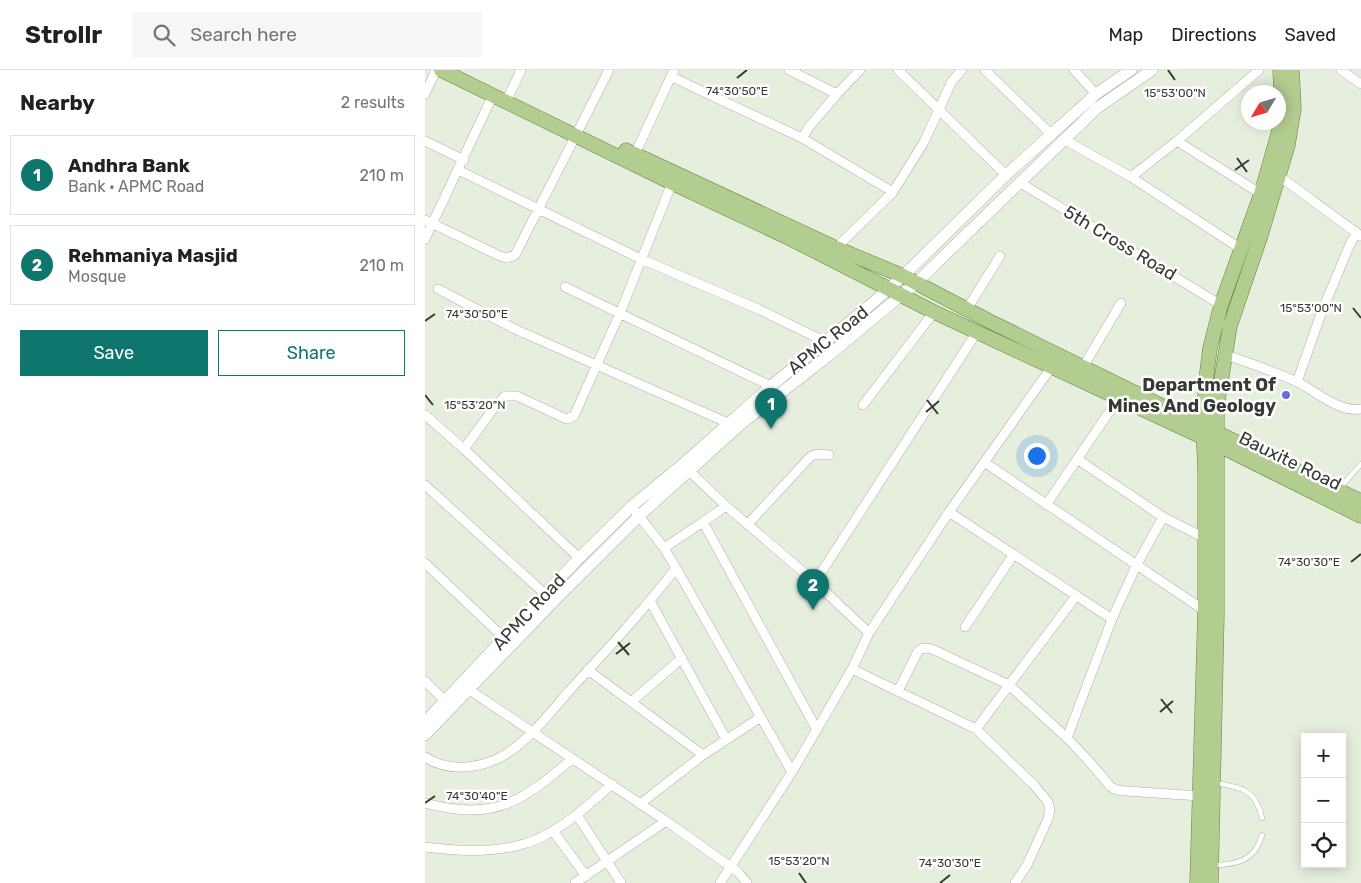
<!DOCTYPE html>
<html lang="en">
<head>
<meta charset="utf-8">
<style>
  :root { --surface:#fff; --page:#f6f6f6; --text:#202124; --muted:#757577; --line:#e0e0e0; --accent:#0f766e }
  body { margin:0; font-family:Rubik,sans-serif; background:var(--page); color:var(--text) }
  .controls { position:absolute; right:15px; bottom:15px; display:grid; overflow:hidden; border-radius:0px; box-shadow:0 2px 12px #0003 }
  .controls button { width:45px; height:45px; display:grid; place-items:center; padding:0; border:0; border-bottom:1px solid var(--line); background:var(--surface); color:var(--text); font:25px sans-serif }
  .compass { position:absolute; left:816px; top:15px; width:45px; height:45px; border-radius:50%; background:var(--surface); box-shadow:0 2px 12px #0003; rotate:232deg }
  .you { position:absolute; left:611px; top:385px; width:18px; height:18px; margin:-12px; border:4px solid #fff; border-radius:50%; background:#1a73e8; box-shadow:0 0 0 8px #1a73e833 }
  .badge { display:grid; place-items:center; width:32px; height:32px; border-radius:50%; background:var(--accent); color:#fff; font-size:16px; font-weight:700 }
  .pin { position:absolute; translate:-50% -41px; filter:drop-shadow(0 1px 2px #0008) }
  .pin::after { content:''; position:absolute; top:26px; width:18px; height:15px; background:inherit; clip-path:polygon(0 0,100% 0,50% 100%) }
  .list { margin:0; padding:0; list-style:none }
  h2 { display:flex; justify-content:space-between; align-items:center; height:65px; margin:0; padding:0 20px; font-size:21px }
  h2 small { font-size:16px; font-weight:400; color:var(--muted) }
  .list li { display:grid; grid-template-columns:32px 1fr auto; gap:15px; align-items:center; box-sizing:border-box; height:80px; margin:0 10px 10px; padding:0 10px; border:1px solid var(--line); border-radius:0px }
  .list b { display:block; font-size:19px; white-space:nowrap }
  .list p { margin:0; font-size:16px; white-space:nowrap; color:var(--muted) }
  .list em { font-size:16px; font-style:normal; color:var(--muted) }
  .actions { display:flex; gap:10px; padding:15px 20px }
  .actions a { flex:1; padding:11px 0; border:1px solid var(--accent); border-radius:0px; text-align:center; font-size:18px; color:var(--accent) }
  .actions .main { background:var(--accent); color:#fff }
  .icon { flex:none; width:28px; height:28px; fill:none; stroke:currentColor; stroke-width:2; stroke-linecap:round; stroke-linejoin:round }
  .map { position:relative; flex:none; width:936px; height:813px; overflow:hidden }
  header { display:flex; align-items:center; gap:30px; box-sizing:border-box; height:70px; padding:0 25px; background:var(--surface); border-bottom:1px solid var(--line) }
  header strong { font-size:24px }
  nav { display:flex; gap:28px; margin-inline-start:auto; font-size:18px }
  .search { width:350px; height:45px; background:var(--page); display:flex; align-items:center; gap:12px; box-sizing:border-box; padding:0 18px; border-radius:0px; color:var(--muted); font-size:19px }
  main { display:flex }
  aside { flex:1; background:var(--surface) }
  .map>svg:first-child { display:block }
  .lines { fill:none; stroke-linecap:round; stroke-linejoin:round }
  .service-casing { stroke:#acb4a4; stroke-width:5.5 }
  .minor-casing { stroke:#acb4a4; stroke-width:10 }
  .tertiary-casing { stroke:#acb4a4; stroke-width:12 }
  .primary-casing { stroke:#66833e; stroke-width:15 }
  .service { stroke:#fff; stroke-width:4.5 }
  .minor { stroke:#fff; stroke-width:9 }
  .tertiary { stroke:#fff; stroke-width:11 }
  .primary { stroke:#b3cc8f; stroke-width:14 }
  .ticks { fill:none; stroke:#373a34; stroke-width:2 }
  .poi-dot { fill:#686be5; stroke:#fff; stroke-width:2 }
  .labels { text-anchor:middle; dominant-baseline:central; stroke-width:5; stroke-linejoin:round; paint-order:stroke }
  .street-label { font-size:18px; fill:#373a34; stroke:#fff }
  .poi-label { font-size:18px; font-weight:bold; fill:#373a34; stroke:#fff; text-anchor:end }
  .ticks-label { font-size:12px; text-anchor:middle; fill:#373a34; stroke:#fff; stroke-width:5; stroke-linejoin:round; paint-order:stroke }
</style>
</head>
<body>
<header>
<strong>Strollr</strong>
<div class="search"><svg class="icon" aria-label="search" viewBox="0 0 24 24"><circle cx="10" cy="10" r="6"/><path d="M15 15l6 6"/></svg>Search here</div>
<nav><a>Map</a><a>Directions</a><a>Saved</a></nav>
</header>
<main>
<aside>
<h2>Nearby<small>2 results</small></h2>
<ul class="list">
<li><span class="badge">1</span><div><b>Andhra Bank</b><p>Bank · APMC Road</p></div><em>210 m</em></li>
<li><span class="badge">2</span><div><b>Rehmaniya Masjid</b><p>Mosque</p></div><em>210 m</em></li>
</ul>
<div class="actions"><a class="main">Save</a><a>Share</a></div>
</aside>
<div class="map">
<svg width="936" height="813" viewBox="0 0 936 813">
  <rect width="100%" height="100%" fill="#e6eede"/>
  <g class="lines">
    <defs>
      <path id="service" d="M915,418L936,394
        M791,713C816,717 831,720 837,748
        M787,795C811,795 830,791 837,765"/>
      <path id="minor" d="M364,0L412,24L384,57L377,68L468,122L411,178
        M473,0L581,105
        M560,0L627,65
        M649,0L671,24
        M916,0L936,14
        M247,7L377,68
        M0,24L11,0
        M412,24L435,0
        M81,32L96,0
        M638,69L706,107L816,179
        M0,71L39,90
        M752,71L836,124
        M210,84L249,0
        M33,100L216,189L333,239L401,272
        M854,106L936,166
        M706,107L752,71L834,0
        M594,112L796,235
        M468,122L499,72L527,11L537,0
        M0,150L75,186L82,188L90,185L184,0
        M0,169L68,25
        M140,217L346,316
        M13,219L92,260L303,353
        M542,239L575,186
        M799,284C823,293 849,301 872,312C891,321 914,343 936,339
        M658,297L696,233
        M872,312L897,241L926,172L932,163
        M438,335L509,242
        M0,345L39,379L154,488
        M39,379L68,339L80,326H92L139,348L142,349L149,346L195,243L247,113
        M652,389L738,447L780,468
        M559,392L780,541
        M261,398L301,436L278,452L392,660
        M0,415L120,524
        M621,435L693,329
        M301,436L390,512L444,563
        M211,442L239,478L251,498L367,702
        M524,442L687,549
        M323,454L386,386L393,384L404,385
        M239,478L278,452
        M0,493L79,568
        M390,512L552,262
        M225,531L301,669
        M540,557L589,484
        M427,599L551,659L609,715L623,732L625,740L623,749L602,795L590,813
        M163,600L278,685
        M0,611L20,631
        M40,617L241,751L313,802L322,813
        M473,621L493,581L498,578L507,579L584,615L642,668L662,689L686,717L692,720L701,721L775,726
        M206,632L257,588
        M551,659L651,526
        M642,668L687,549L711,496L738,447
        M0,687C22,702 53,699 76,687C103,672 124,644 144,621C181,581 218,541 251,498
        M0,733C70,751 95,733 147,689
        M215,734L278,685L336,647
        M152,745L196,813
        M128,761L161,806
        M0,777C30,781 65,783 95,775C131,766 160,738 187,714
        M150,813L241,751
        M295,813L367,702L427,599L444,563L524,442L628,295"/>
      <path id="tertiary" d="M0,652L154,488L207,436L257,395L346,316L444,236L478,206L581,105L671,24L706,0
        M0,665L128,532L214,446L316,354L403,286L491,213L672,38L727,0"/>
      <path id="primary" d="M16,0L247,113L366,169L509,242L779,368L936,446
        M201,80L411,178L478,206L564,251L778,356L936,431
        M772,813L780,541V400L778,356L781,310L785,278L796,235L836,124L855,57L857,43L855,0
        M786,813L792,544V336L805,256L835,168L863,75L869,38L867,0"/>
    </defs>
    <!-- service casing -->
    <use href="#service" class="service-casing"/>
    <!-- minor casing -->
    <use href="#minor" class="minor-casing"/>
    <!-- tertiary casing -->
    <use href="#tertiary" class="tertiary-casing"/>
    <!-- primary casing -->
    <use href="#primary" class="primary-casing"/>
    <!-- service -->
    <use href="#service" class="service"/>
    <!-- minor -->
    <use href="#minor" class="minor"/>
    <!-- tertiary -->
    <use href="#tertiary" class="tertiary"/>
    <!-- primary -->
    <use href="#primary" class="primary"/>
  </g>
  <!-- ticks -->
  <path class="ticks" d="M743,0L750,10M312,8L322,0M812,88L822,102M810,100L824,90M928,238L936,248M0,251L10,244M0,325L8,335M502,330L513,344M501,342L514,331M926,492L936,484M193,572L204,585M191,584L205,573M736,629L747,643M735,642L748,631M0,733L10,726M374,803L381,813M515,813L525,805"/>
  <!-- markers -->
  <circle class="poi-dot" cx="861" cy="325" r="5"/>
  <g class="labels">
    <!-- street labels -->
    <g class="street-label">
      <text transform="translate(695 173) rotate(31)">5th Cross Road</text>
      <text transform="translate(403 270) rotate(-39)">APMC Road</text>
      <text transform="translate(865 391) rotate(26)">Bauxite Road</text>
      <text transform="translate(104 542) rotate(-47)">APMC Road</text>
    </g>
    <!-- poi labels -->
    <g class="poi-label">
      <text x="851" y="315">Department Of<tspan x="851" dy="21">Mines And Geology</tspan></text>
    </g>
  </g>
  <g class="ticks-label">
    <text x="312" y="25">74°30'50"E</text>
    <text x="750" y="27">15°53'00"N</text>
    <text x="886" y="242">15°53'00"N</text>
    <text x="52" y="248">74°30'50"E</text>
    <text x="50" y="339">15°53'20"N</text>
    <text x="884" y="496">74°30'30"E</text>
    <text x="52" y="730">74°30'40"E</text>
    <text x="374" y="795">15°53'20"N</text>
    <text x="525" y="797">74°30'30"E</text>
  </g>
</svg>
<div class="controls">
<button>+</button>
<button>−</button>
<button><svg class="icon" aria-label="locate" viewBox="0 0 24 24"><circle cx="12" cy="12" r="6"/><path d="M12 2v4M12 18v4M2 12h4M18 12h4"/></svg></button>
</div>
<svg class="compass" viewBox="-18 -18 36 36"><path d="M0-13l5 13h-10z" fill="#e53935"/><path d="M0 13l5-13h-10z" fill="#757577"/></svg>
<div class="you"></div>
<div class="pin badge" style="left:346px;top:359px">1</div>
<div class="pin badge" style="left:388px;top:540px">2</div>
</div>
</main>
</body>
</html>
